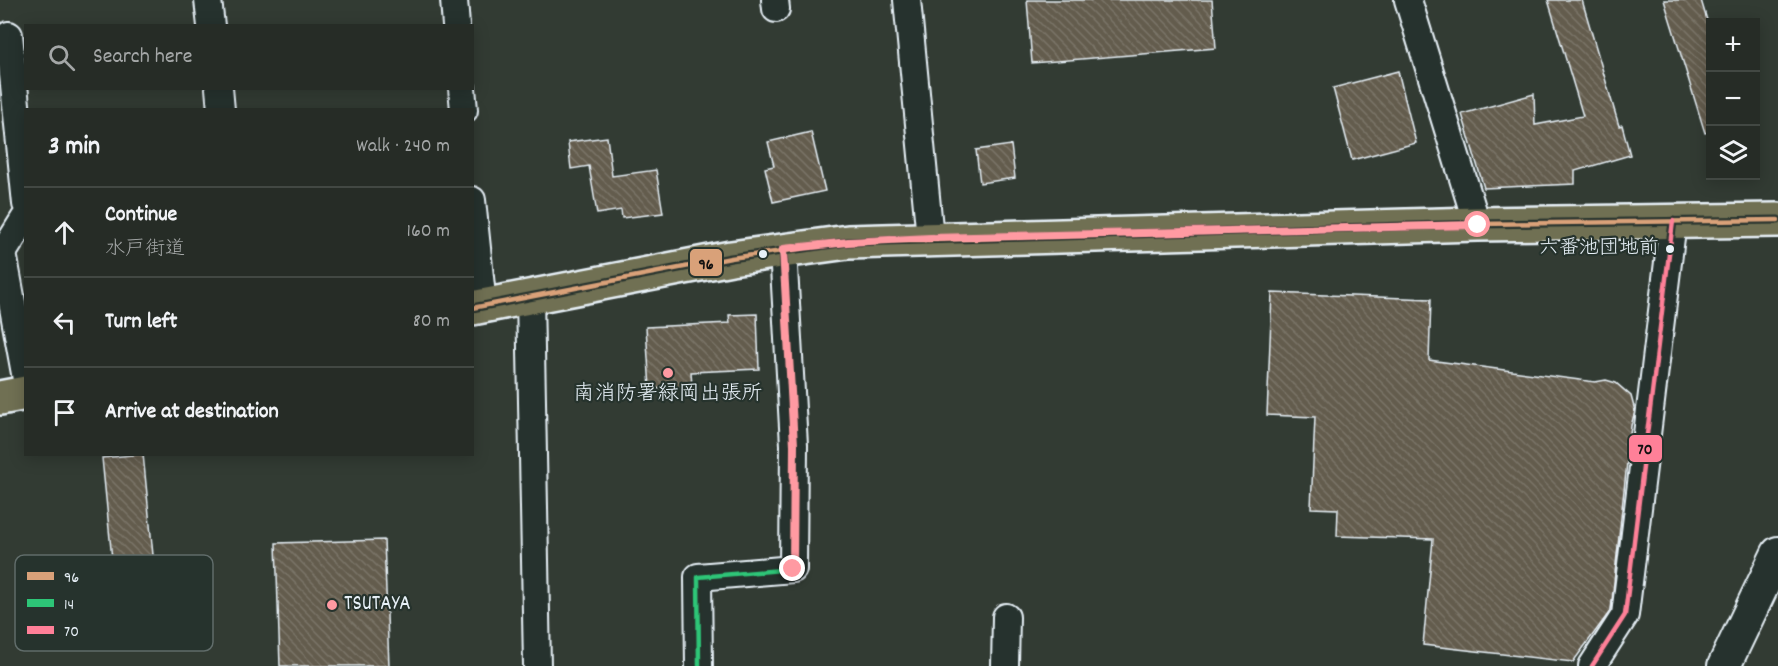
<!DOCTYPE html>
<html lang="en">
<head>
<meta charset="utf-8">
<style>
  :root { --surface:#262c26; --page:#2e342e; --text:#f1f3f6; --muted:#a4a7a7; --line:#424843 }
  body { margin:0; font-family:Dekko,"Klee One",sans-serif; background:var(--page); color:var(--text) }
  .controls { position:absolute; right:18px; top:18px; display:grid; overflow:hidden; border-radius:0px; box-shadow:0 3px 15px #0003 }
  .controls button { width:54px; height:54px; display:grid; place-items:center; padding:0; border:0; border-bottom:2px solid var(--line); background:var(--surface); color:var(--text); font:30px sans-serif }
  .stop { position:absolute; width:18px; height:18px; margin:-14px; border:4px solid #ff9aa2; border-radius:50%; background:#fff }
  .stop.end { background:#ff9aa2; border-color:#fff; box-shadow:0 2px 6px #0008 }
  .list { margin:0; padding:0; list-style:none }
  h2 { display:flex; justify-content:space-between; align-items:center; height:78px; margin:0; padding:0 24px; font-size:26px }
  h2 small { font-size:20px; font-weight:400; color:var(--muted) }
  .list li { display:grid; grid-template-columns:39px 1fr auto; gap:18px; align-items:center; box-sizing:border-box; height:90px; padding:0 24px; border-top:2px solid var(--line) }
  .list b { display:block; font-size:22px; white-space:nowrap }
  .list p { margin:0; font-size:20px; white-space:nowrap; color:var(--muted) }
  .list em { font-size:20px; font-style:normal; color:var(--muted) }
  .icon { flex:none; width:33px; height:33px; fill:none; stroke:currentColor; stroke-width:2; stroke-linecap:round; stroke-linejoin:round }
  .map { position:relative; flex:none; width:1778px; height:666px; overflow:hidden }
  .search { position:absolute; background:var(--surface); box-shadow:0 3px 15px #0003; left:24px; top:24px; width:450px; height:66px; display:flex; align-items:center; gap:15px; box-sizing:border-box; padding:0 21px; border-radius:0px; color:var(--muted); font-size:22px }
  .panel { position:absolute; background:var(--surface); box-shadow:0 3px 15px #0003; left:24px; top:108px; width:450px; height:348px; border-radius:0px }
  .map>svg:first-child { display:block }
  .building { fill:url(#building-back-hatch); stroke:#e8f1f8; stroke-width:1.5 }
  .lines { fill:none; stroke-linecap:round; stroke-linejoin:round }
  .minor-casing { stroke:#e8f1f8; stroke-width:30 }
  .tertiary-casing { stroke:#e8f1f8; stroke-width:36 }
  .primary-casing { stroke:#e8f1f8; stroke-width:38 }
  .minor { stroke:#26332d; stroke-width:26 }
  .tertiary { stroke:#26332d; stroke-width:32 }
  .primary { stroke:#706f52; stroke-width:33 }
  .bus-1-casing { stroke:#26332d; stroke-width:9 }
  .bus-2-casing { stroke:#26332d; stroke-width:9 }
  .bus-3-casing { stroke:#26332d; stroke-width:9 }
  .bus-1 { stroke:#d9a179; stroke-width:4.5 }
  .bus-2 { stroke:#2dc577; stroke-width:4.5 }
  .bus-3 { stroke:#ff8098; stroke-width:4.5 }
  .route { stroke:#ff9aa2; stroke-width:8 }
  .bus-dot { fill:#e8f1f8; stroke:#26332d; stroke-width:2 }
  .poi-dot { fill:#ff9aa2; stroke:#26332d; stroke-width:2 }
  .labels { text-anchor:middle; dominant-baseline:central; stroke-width:4.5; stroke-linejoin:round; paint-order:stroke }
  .bus-label { font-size:20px; fill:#e8f1f8; stroke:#26332d; text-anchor:end }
  .poi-label { font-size:21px; fill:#e8f1f8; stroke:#26332d }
  .key { fill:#26332d; stroke:#606c6a; stroke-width:1.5 }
  .key-label { font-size:16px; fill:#e8f1f8 }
  .line-badge { stroke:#26332d; stroke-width:2 }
  .pale-badge-label { font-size:16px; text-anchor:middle; font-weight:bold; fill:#111 }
</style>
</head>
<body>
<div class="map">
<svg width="1778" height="666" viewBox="0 0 1778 666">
  <defs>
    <pattern id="building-back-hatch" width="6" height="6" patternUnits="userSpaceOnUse" patternTransform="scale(1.5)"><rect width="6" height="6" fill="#645c4d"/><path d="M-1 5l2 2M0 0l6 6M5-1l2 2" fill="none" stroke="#7a7467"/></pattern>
  </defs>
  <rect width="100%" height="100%" fill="#323b33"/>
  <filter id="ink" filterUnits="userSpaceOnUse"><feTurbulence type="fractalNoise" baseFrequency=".0167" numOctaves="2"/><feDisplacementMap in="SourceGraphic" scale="12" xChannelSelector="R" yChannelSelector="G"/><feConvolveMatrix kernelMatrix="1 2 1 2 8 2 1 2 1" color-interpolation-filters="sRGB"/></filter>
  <g filter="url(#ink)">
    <!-- building -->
    <path class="building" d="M1027,0H1212L1216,48L1032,63Z
      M1548,0H1582L1619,126L1622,125L1630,155L1575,171V184L1484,188L1462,114L1534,94L1535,125L1583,116Z
      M1664,0H1701L1710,30V132L1705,133Z
      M1398,71L1416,143L1352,160L1333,88Z
      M811,132L825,191L773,202L765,168L774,166L768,142Z
      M607,137L612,176L656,170L663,213L622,218L621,210L597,214L589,166L571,169L568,142Z
      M1011,145L1015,178L980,183L976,150Z
      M1272,293L1431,299L1429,360L1595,382L1606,380L1616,383L1631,396L1635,411L1631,426L1611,610L1573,662L1423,645L1433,539L1337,536L1338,509L1311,508L1315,417L1267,415Z
      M757,314L759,369L691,372L692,387L650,389L646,327L730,323L729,315Z
      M143,454L160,626L119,630L102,458Z
      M384,540L389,666H280L276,543Z"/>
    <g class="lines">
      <defs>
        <path id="minor" d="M208,0L211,26
          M454,0L456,26
          M775,0L776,9
          M907,0L930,238
          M1408,0L1477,224
          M9,35L26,204
          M219,88L221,110
          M462,88L464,110
          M472,200L483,306
          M26,216L3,253L26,379
          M530,296L537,666
          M699,666L698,577L793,569L794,445L783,250
          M1005,666L1006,617
          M1592,666L1625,615L1673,221"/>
        <path id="tertiary" d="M1724,666L1778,553"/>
        <path id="primary" d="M472,308L731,258L848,242L1477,224L1778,220
          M0,398L26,393"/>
      </defs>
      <!-- minor casing -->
      <use href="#minor" class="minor-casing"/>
      <!-- tertiary casing -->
      <use href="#tertiary" class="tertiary-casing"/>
      <!-- primary casing -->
      <use href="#primary" class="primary-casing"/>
      <!-- minor -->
      <use href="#minor" class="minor"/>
      <!-- tertiary -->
      <use href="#tertiary" class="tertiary"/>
      <!-- primary -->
      <use href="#primary" class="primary"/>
      <defs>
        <path id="bus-1" d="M472,308L731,258L848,242L1477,224L1778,220"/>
        <path id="bus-2" d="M699,666L698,577L793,569L794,445L783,250"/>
        <path id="bus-3" d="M1592,666L1625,615L1673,221"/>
      </defs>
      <!-- bus-1 casing -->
      <use href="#bus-1" class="bus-1-casing"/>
      <!-- bus-2 casing -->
      <use href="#bus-2" class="bus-2-casing"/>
      <!-- bus-3 casing -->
      <use href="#bus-3" class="bus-3-casing"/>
      <!-- bus-1 -->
      <use href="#bus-1" class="bus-1"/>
      <!-- bus-2 -->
      <use href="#bus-2" class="bus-2"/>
      <!-- bus-3 -->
      <use href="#bus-3" class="bus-3"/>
    </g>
  </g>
  <g class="lines" filter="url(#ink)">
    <!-- route -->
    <path class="route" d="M793,569L794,445L783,249L848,242L930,238L1478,225"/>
  </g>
  <!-- markers -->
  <g class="bus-dot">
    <circle cx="1670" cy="249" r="5"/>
    <circle cx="763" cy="254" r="5"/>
  </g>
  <g class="poi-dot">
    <circle cx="668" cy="373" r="6"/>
    <circle cx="332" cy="605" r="6"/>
  </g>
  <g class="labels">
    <!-- bus labels -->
    <g class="bus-label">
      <text x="1659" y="249">六番池団地前</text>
    </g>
    <!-- poi labels -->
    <g class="poi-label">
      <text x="668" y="395">南消防署緑岡出張所</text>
      <text x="344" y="605" text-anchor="start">TSUTAYA</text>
    </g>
  </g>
  <!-- legend -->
  <rect x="15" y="555" width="198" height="96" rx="9" class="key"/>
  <rect x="27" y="572" width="27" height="8" fill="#d9a179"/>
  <rect x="27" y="599" width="27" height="8" fill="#2dc577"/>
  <rect x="27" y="626" width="27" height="8" fill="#ff8098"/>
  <g class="key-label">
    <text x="64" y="582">96</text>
    <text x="64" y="609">14</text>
    <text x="64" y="636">70</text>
  </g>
  <g class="line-badge">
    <rect x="689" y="248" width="34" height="29" rx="6" fill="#d9a179"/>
    <rect x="1628" y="434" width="35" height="29" rx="6" fill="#ff8098"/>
  </g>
  <g class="pale-badge-label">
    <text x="706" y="269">96</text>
    <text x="1645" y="454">70</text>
  </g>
</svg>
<div class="controls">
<button>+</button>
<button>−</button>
<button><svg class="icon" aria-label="layers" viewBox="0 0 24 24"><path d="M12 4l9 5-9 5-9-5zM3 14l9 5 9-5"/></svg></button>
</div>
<div class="stop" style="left:1478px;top:225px"></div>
<div class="stop end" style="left:793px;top:569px"></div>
<div class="search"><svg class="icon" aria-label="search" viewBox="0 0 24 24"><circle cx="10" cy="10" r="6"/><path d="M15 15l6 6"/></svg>Search here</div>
<section class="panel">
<h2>3 min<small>Walk · 240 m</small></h2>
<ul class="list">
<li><svg class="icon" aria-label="ahead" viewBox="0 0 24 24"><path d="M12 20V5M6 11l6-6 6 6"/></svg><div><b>Continue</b><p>水戸街道</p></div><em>160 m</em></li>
<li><svg class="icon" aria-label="left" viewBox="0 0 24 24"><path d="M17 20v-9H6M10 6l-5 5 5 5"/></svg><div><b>Turn left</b></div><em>80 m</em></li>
<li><svg class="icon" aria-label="arrive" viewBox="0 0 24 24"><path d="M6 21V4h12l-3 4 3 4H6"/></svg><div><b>Arrive at destination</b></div></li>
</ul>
</section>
</div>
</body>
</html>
